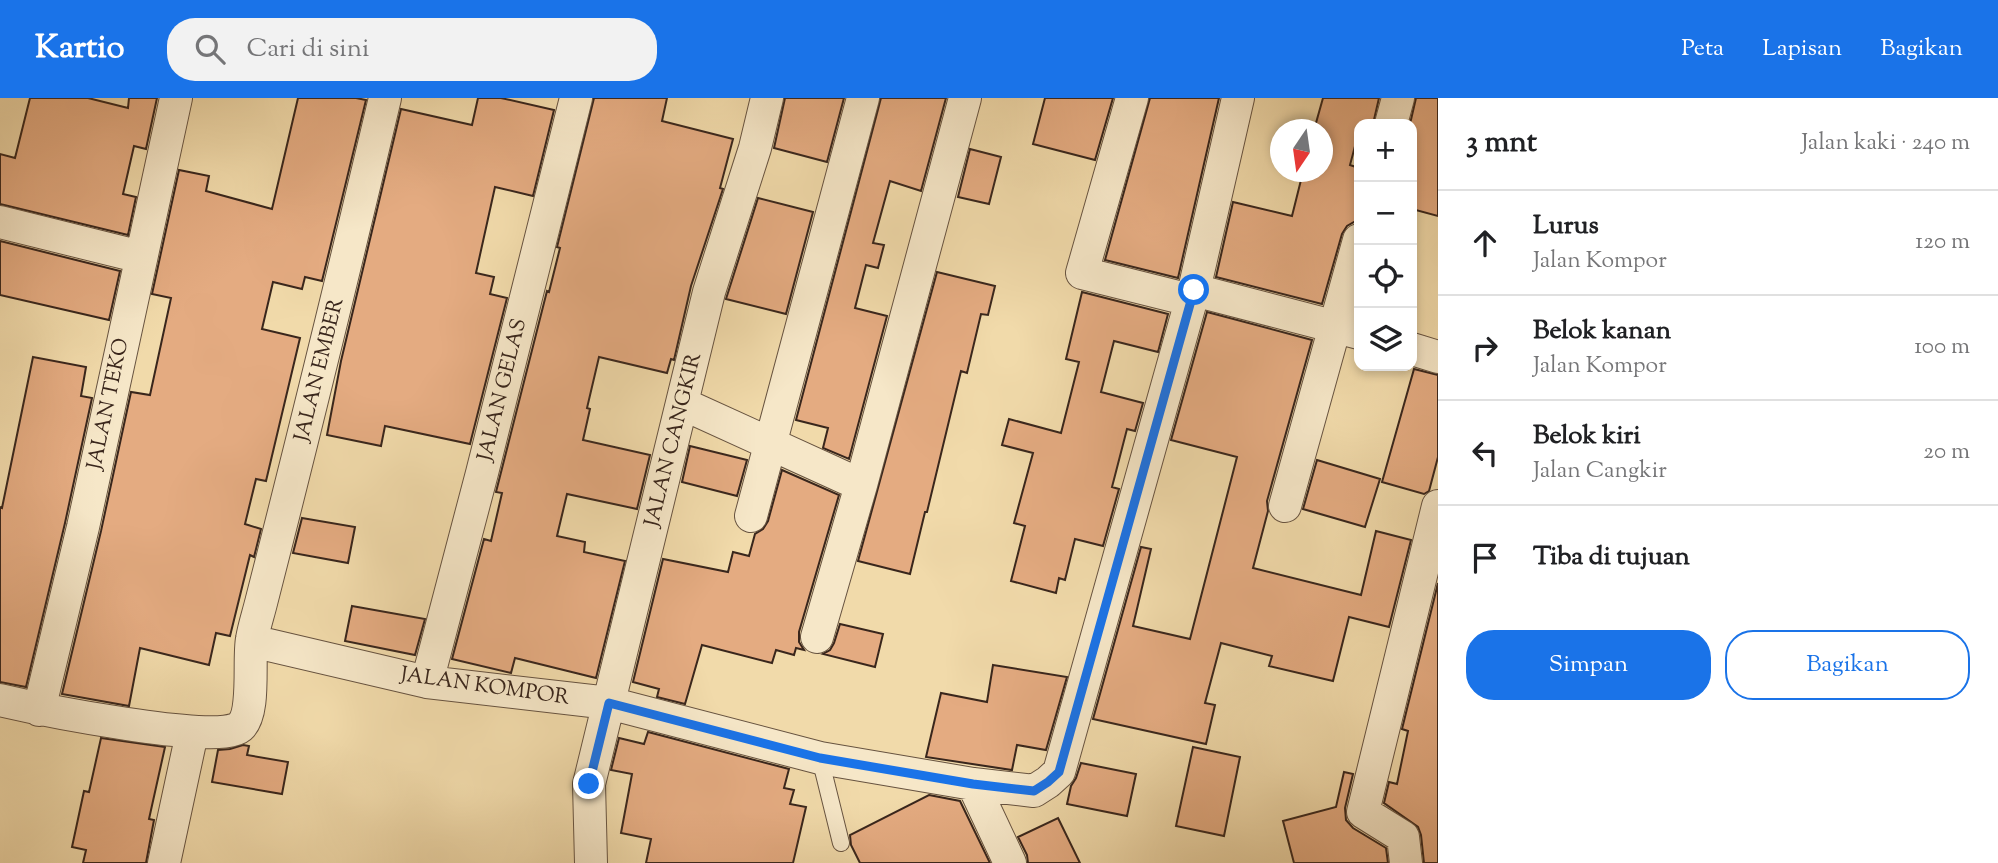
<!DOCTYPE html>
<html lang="id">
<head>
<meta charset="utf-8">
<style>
  :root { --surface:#fff; --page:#f2f2f2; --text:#202124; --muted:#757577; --line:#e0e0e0; --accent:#1a73e8 }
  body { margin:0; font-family:"Sorts Mill Goudy",serif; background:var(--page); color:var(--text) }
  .controls { position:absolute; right:21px; top:21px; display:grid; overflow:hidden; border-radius:14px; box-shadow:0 4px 10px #0003 }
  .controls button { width:63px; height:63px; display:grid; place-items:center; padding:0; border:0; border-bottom:2px solid var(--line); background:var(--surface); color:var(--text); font:35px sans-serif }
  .compass { position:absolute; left:1270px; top:21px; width:63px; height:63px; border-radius:50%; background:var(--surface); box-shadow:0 4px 10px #0003; rotate:193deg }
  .stop { position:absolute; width:21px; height:21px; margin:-16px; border:5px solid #1a73e8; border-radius:50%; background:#fff }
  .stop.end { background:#1a73e8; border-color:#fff; box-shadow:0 2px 7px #0008 }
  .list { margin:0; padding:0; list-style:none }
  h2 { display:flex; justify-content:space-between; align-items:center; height:91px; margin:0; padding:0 28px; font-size:30px }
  h2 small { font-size:23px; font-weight:400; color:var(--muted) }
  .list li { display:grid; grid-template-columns:46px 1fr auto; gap:21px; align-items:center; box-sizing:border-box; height:105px; padding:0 28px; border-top:2px solid var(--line) }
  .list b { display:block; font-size:26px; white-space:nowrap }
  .list p { margin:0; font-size:23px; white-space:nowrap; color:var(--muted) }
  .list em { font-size:23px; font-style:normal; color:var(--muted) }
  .actions { display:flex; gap:14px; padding:21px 28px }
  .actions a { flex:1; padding:16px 0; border:2px solid var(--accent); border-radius:28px; text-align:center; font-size:24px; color:var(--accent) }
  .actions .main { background:var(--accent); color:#fff }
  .icon { flex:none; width:38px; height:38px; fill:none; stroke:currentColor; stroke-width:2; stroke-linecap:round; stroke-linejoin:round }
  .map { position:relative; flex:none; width:1438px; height:765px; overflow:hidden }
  header { display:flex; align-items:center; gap:42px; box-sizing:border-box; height:98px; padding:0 35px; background:var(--accent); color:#fff }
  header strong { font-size:33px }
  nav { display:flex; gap:38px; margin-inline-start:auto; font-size:24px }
  .search { width:490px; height:63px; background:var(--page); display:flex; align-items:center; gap:18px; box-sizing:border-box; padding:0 24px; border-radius:28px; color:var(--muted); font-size:26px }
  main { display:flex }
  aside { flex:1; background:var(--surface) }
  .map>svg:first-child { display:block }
  .building { fill:#e4ab81; stroke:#39261c; stroke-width:2 }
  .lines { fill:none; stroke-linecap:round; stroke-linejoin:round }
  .lane-casing { stroke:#675340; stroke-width:18 }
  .street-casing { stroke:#675340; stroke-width:34 }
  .lane { stroke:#f6e7c8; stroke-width:16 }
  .street { stroke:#f6e7c8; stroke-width:32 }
  .route { stroke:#1a73e8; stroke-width:9 }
  .labels { text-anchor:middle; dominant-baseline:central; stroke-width:6; stroke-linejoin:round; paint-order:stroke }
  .street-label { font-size:21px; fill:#39261c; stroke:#f6e7c8 }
</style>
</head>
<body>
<header>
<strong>Kartio</strong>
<div class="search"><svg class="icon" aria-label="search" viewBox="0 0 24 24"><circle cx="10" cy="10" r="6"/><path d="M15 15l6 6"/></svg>Cari di sini</div>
<nav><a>Peta</a><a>Lapisan</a><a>Bagikan</a></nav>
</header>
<main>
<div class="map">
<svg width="1438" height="765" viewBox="0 0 1438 765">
  <rect width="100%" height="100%" fill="#f1daaa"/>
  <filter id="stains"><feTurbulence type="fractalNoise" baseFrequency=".00286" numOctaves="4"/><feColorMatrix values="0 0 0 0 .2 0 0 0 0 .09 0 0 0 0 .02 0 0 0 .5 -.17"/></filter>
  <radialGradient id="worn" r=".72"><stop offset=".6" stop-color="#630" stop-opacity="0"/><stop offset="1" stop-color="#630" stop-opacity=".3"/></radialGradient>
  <!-- building -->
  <path class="building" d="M30,0H88L128,10L129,0H157L146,51L134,48L123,96L136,99L128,137L0,106V56L15,60Z
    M298,0H356L366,2L322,183L305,179L302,191L273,184L262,231L300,240L266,383L256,381L245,426L261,431L254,459L250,457L230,538L216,535L209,567L140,550L129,608L62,596L101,433L131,294L150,297L171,200L152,196L179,72L209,78L206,93L272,111Z
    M478,0H501L554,12L533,98L495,89L476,175L494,179L490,196L507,200L470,346L385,328L381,348L327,337L341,263L401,11L472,27Z
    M594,0H667L662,23L733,41L720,90L723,91L691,188L674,262L671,261L667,275L599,259L587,310L590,311L583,342L650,357L637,411L567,396L557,438L585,444L584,454L625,463L596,580L515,560L511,575L452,561L484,441L491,443L502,395L496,394L547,193L549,194L560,150L557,149Z
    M785,0H844L827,64L774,50Z
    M881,0H946L921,93L890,83L873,145L884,147L878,170L866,167L855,210L887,218L849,361L823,350L828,330L796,322Z
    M1045,0H1113L1095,62L1033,46Z
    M1150,0H1219L1178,180L1105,162Z
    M1323,0H1379L1373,26H1359V33L1350,67L1359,70V124H1354L1347,128L1342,136L1322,206L1216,179L1233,104L1292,118L1303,74H1322V32H1314Z
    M1416,0H1438V118L1412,111V26H1410Z
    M970,51L1001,59L989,106L958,99Z
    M758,100L813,114L786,216L726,201Z
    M0,143L120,173L109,222L0,197Z
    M937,174L995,188L988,217L981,216L967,275L961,273L927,414H925L910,476L858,463Z
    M1082,194L1168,216L1158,254L1114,243L1101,294L1143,305L1135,333L1127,331L1112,389L1119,391L1103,448L1075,441L1065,482L1059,480L1056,495L1011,483L1025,428L1014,425L1033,355L1002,347L1009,321L1061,335L1079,264L1066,261Z
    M1207,214L1312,242L1267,403L1268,413L1253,470L1361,497L1376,433L1411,442L1389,529L1349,519L1333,583L1269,568L1272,558L1221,545L1205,605L1215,607L1206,646L1093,621L1141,449L1151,451L1133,528L1190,541L1237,359L1171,342Z
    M33,259L86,269L81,298L92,300L65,425L26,589L0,584V409L2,410Z
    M1414,271L1438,277V359L1429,393L1424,396L1382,384Z
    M690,348L747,362L737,398L682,384Z
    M1317,362L1380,381L1365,429L1303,411Z
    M782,372L839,397L799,534V544L804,552L796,550L794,557L776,552L772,565L702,547L685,606L657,599L659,591L633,584L663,461L728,474L733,454L749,458L755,436L763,431L768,423Z
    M302,420L355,429L348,465L293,455Z
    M1438,485V765H1424L1421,737L1418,729L1384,705L1389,684L1397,686L1408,633L1402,631Z
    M352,508L425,521L415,557L345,543Z
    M840,526L883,536L875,569L823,556L830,552L834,545Z
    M993,567L1067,579L1046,652L1017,647L1012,672L926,659L941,595L987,604Z
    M648,634L789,671L784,690L794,692L790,706L806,709L793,765H646L651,741L621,735L632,676L611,672L619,640L644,646Z
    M101,640L165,649L149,721L154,722L146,765H83L86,752L72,749L84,693L89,694Z
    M243,647L249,648L247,657L288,664L282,696L212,684L218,652L230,651Z
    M1193,649L1240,659L1224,738L1176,728Z
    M1081,665L1136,676L1127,718L1067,706L1071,688L1076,680Z
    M1344,674L1353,676L1345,710L1346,722L1353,730L1386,750L1388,765H1294L1283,723L1336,709Z
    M929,697L960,703L990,765H860L851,747L850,737Z
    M1058,720L1080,765H1028L1027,757L1018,739Z"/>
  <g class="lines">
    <defs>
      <path id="lane" d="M820,660L841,745"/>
      <path id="street" d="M1132,0L1082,175L1190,202
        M1391,26L1398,0
        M0,124L141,159
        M1194,192L1359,235
        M1412,251L1438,259
        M683,306L861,387
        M1285,408L1359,142
        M751,418L863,0
        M817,539L861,387L965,0
        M252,543L427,584L609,605L820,660L973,686L1034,693L1048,684L1059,674L1194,192L1238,0
        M427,584L482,375L576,0
        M0,602C34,610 218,648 240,629C256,615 248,562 252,541C254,529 258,517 261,505C304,337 345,169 385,0
        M39,612L83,429L176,0
        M973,686L1010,765
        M164,765L192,635
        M591,765L589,686L709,194L755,50L767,0
        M1406,765L1403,739L1363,714L1438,408"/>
    </defs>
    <!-- lane casing -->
    <use href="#lane" class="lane-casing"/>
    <!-- street casing -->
    <use href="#street" class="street-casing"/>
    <!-- lane -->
    <use href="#lane" class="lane"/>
    <!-- street -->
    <use href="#street" class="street"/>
  </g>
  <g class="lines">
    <!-- route -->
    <path class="route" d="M589,686L609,605L820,660L973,686L1034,693L1048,684L1059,674L1194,192"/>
  </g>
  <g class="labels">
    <!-- street labels -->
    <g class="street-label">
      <text transform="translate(320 272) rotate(-76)">JALAN EMBER</text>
      <text transform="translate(503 292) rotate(-76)">JALAN GELAS</text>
      <text transform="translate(109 306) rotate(-78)">JALAN TEKO</text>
      <text transform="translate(674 342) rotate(-76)">JALAN CANGKIR</text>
      <text transform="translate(485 589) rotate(8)">JALAN KOMPOR</text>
    </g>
  </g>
  <rect width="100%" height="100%" filter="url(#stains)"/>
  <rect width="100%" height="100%" fill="url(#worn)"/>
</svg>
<div class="controls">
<button>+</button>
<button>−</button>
<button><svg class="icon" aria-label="locate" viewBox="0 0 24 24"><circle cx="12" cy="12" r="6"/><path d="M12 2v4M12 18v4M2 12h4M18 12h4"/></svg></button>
<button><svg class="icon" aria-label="layers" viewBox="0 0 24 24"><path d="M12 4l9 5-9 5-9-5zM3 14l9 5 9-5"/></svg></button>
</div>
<svg class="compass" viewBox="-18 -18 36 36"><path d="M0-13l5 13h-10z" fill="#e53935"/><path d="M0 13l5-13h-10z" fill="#757577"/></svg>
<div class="stop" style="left:1194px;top:192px"></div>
<div class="stop end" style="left:589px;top:686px"></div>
</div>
<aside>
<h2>3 mnt<small>Jalan kaki · 240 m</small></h2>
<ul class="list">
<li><svg class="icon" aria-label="ahead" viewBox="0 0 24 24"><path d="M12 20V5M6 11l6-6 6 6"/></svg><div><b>Lurus</b><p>Jalan Kompor</p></div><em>120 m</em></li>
<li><svg class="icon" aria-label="right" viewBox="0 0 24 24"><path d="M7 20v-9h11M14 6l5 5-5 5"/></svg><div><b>Belok kanan</b><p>Jalan Kompor</p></div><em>100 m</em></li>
<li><svg class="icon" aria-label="left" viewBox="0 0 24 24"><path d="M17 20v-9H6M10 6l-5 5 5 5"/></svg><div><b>Belok kiri</b><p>Jalan Cangkir</p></div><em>20 m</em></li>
<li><svg class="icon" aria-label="arrive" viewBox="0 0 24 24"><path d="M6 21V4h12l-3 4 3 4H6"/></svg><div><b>Tiba di tujuan</b></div></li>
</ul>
<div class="actions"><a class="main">Simpan</a><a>Bagikan</a></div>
</aside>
</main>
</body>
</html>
